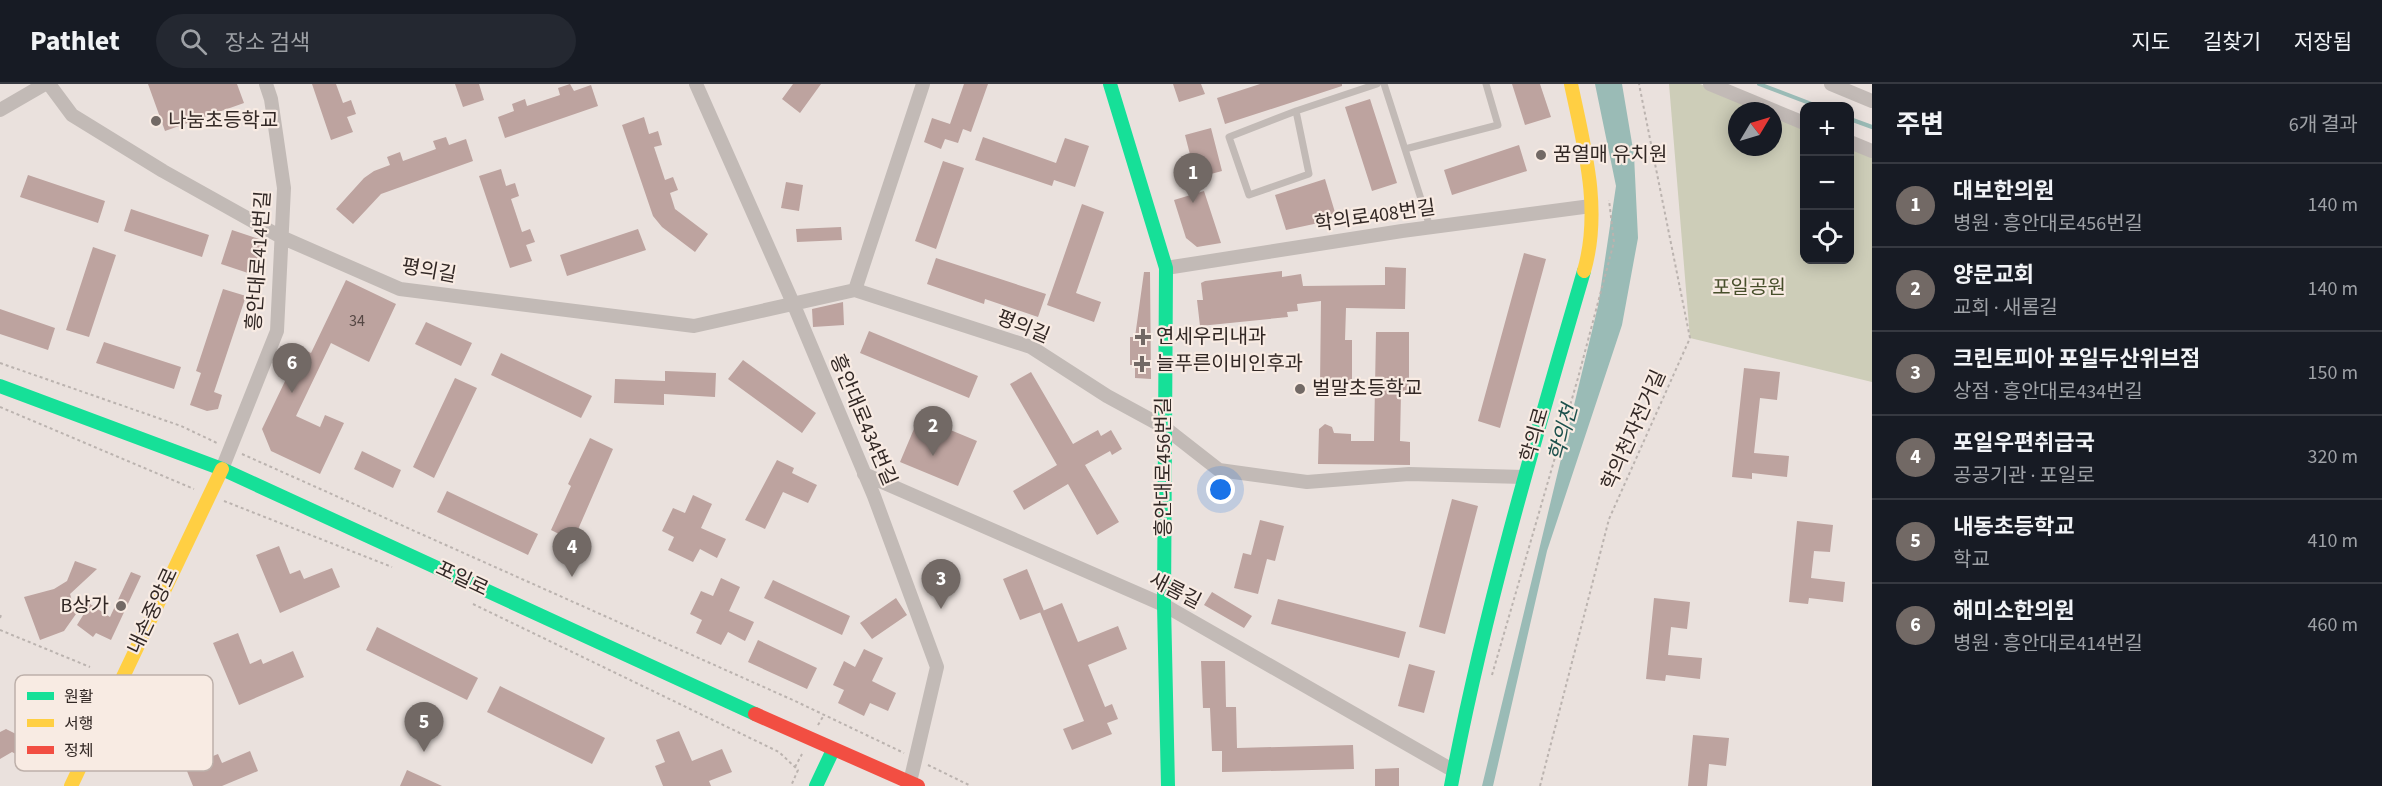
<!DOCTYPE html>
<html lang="ko">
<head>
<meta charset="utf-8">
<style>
  :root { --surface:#171b24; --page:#242831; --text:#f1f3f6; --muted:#9ea1a6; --line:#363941; --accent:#726965 }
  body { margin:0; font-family:"Source Sans 3","Noto Sans KR",sans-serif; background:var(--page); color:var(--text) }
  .controls { position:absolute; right:18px; top:18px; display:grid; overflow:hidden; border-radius:12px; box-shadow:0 3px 15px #0003 }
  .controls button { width:54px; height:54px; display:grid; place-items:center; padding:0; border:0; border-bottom:2px solid var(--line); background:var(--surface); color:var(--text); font:30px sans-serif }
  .compass { position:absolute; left:1728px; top:18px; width:54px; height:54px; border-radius:50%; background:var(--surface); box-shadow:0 3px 15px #0003; rotate:52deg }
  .you { position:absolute; left:1221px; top:406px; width:21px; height:21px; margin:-15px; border:4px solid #fff; border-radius:50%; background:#1a73e8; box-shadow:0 0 0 9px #1a73e833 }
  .badge { display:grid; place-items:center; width:39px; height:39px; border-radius:50%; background:var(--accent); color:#fff; font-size:20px; font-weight:700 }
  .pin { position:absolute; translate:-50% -50px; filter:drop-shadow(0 2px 3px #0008) }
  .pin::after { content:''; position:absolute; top:32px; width:21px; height:18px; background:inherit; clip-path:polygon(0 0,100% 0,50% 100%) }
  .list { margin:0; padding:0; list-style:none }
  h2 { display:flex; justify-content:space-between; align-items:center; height:78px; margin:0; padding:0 24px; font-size:26px }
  h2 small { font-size:20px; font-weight:400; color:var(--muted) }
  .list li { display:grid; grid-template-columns:39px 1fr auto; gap:18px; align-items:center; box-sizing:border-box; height:84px; padding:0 24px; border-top:2px solid var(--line) }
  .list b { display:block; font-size:22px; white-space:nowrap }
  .list p { margin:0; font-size:20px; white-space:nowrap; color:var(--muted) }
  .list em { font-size:20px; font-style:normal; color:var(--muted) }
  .icon { flex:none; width:33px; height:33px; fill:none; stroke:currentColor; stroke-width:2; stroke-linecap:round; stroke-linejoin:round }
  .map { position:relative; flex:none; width:1872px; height:702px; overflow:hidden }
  header { display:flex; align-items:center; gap:36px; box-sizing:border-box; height:84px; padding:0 30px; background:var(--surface); border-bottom:2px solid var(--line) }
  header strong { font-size:28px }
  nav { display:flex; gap:33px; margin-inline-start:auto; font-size:21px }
  .search { width:420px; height:54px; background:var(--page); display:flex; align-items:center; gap:15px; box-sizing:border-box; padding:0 21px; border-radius:33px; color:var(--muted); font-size:22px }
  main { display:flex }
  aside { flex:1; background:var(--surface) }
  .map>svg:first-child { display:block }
  .green { fill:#cdcdb8 }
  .water { fill:#9abbb6 }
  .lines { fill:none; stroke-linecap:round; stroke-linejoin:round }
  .stream { stroke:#9abbb6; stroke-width:4 }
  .building { fill:#bda39f }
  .path { stroke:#bbb3af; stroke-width:2; stroke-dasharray:3 3; stroke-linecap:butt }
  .lane { stroke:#c2bab6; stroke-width:7 }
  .street { stroke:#c2bab6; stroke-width:14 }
  .fast { stroke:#16e098; stroke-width:14 }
  .slow { stroke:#ffcf43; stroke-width:14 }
  .jam { stroke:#f24e42; stroke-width:14 }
  .poi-dot { fill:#726965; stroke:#f8ebe3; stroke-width:2 }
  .labels { text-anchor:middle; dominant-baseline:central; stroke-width:4.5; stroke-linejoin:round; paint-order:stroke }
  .number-label { font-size:16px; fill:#554744 }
  .poi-label { font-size:20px; fill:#322825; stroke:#f8ebe3; text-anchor:start }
  .street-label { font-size:20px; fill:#322825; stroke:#f8ebe3 }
  .park-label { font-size:20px; fill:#474f2b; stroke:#f8ebe3 }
  .water-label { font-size:21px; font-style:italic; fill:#1d514d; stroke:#f8ebe3 }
  .key { fill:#f8ebe3; stroke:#bdb0aa; stroke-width:1.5 }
  .key-label { font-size:16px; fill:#322825 }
</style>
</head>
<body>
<header>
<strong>Pathlet</strong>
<div class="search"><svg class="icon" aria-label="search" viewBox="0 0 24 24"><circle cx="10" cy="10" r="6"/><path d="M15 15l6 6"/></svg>장소 검색</div>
<nav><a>지도</a><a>길찾기</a><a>저장됨</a></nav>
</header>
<main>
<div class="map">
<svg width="1872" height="702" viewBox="0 0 1872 702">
  <rect width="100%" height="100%" fill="#eae1dd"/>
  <!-- green -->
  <path class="green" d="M1669,0H1700L1768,27H1737V63H1773V29L1804,41V176H1850V59L1872,68V298L1690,254Z"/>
  <!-- water -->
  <path class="water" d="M1595,0H1622L1634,71L1638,154L1622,241L1547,467L1493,702H1482L1598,222L1616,102Z"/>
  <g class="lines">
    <!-- stream -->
    <path class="stream" d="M1759,0L1817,22
      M1850,35L1872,43"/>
  </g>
  <!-- building -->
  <path class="building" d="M148,0H237L244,19L165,47Z
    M312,0H336L343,19L351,16L356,30L347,33L353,48L331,56Z
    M455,0H479L484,16L463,23Z
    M570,0L574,7L591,1L598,22L505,54L498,33L514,27L512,20L525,15L527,22L560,11L558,4Z
    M793,0H821L800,29L782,15Z
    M964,0H988L971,48L963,45L958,59L945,55L941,65L924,58L932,34L950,40Z
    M1173,0H1201L1205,10L1179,18Z
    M1260,0H1342V2L1225,40L1217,14Z
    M1512,0H1540L1551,33L1525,41Z
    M1370,15L1397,99L1372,107L1345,23Z
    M644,33L649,50L658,47L662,61L654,63L665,96L673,93L678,106L670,109L675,125L708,150L695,168L662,143L653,132L622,41Z
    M1211,44L1222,87L1196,94L1185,51Z
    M446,53L449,61L466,55L473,77L381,110L353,140L336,125L364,94L374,87L390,81L387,73L400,68L403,77L436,65L433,57Z
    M983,53L1056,79L1065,54L1089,62L1075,103L1054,96L1052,102L975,76Z
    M1519,61L1527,87L1452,111L1444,86Z
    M943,77L964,84L936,165L915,157Z
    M501,85L506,102L515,99L519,112L511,115L522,148L530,145L535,158L526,161L532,177L510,184L479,92Z
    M28,91L105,117L98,139L20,113Z
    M1325,95L1337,135L1286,146L1275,111Z
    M786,98L803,101L799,127L781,124Z
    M1204,107L1221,159L1197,163L1186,154L1174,116Z
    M1082,120L1104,128L1076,209L1101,218L1094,238L1047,221Z
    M131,125L209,151L202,173L124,147Z
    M841,143L842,156L797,158L796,145Z
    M638,145L646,166L567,192L560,171Z
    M232,146L265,157L254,191L221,180Z
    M93,163L116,171L89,253L66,246Z
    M1524,169L1546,175L1500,344L1478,337Z
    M936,174L1046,210L1038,233L985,215L984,220L927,200Z
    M1385,183L1406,184L1405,225L1346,224L1345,256H1352V297H1345V303L1320,302L1321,217L1297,220L1298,227L1287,228L1288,233L1200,242L1197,216H1203L1201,199L1205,197L1282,187V193L1301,190L1303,202L1385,201Z
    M1144,188H1150L1151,295L1135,294V281H1130V253H1135Z
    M346,196L396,220L369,278L331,259L296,332L320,343L325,331L344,339L320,390L271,367L262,345L301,264L311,269Z
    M223,205L246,212L214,308L222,311L218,325L207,327L190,321L201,289L196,287Z
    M843,218L844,241L813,243L812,225Z
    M0,225L55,244L48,266L0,250Z
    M426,238L472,259L461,282L415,260Z
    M869,247L978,292L969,314L860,269Z
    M1376,248H1409V308H1401L1400,357L1410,358V381L1318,380L1319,345L1325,340L1332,343L1334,349L1351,350V357H1374Z
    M104,258L181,283L174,305L96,279Z
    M501,269L592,312L581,334L491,291Z
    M743,276L816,329L802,349L728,295Z
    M1744,284L1780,288L1777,316L1760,314L1754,369L1789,372L1787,393L1752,389V395L1732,393Z
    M665,287L716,289L715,313L664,310V321L614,319L615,295L665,297Z
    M1031,288L1073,360L1098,346L1101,352L1111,346L1122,365L1112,371L1110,367L1085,381L1119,438L1097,451L1068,400L1024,426L1013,407L1057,381L1010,300Z
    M455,294L477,304L434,394L413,383Z
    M919,333L977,357L958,402L900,378Z
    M590,354L613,365L573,457L551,446L571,402L568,400Z
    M362,367L401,386L393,404L354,385Z
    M777,376L794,384L792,389L817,401L808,419L783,408L765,445L745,436Z
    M447,407L538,450L528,471L437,428Z
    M693,411L712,420L701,444L726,455L717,474L700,465L693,478L668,466L674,453L662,447L673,424L685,429Z
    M1452,415L1478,422L1445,550L1419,543Z
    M1260,436L1284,442L1275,477L1267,475L1258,510L1234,504L1243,469L1251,471Z
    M1797,437L1833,441L1830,468L1814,467L1811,494L1845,498L1843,518L1809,514L1808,520L1789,518Z
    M279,462L290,490L300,486L304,495L332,484L340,503L280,529L256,471Z
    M75,477L97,485L70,510L76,530L64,547L40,556L24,513L54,505L67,497Z
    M1027,485L1044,527L1020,536L1003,495Z
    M131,488L141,492L111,556L96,549L93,553L77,541L90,520L110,533Z
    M721,494L740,503L729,527L754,538L745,557L728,548L721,561L696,549L702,536L690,530L701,507L713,512Z
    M773,496L850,532L842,551L764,514Z
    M1212,508L1252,532L1244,544L1204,521Z
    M896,514L907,531L872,555L860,539Z
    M1654,514L1690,518L1687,545L1671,543L1668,571L1702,574L1700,595L1666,591L1665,597L1646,595Z
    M1278,515L1406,548L1399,574L1271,540Z
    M1062,519L1078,558L1118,542L1127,565L1088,581L1105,623L1112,620L1118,635L1107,639L1112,650L1072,666L1063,645L1084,637L1040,528Z
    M377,543L478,594L467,616L366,566Z
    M238,549L250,580L261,575L263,580L293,567L304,593L239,621L213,559Z
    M758,556L817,584L807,605L748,578Z
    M864,565L883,574L872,597L896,609L888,627L870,619L864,632L838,619L844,606L833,601L844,577L855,583Z
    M1201,577H1225L1226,623H1236L1237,664L1353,661L1354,685L1222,688V667H1212L1210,624H1203Z
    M1409,580L1435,587L1424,629L1398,622Z
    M500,602L605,654L592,680L487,628Z
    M6,645L16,650L25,648L45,659L34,680L12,668L0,675V648Z
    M196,646L208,674L218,670L222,679L250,667L258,687L222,702H193L174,655Z
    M679,647L692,677L722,665L732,688L709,697L711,702H663L655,682L665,678L656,656Z
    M1693,651L1729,654L1726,682L1709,680L1707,702H1688Z
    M1399,684V702H1375V685Z
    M407,686L442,702H400Z"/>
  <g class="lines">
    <!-- path -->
    <path class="path" d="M0,279L181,342L217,359
      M0,323L194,405
      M242,370L795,617L904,669
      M224,417L392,483
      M473,520L779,668L798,686L791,702
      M0,534L1,531
      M0,546L90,583
      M1492,591L1578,294L1614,158L1609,116
      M818,641L824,631
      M928,681L971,702
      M795,683L802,670
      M1540,702L1609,435L1690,254L1639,0"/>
    <!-- lane -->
    <path class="lane" d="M1384,0L1430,143
      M1296,27L1309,90L1249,111L1229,53L1296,27L1377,0
      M1405,65L1498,41L1486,0"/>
    <!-- street -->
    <path class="street" d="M49,0L72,31L163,87L281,153L400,205L694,242L855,206L1031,263L1107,312L1164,343L1219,386L1307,398L1409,390L1524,393
      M696,0L793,219L874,412L937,583L910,698
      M1710,0L1804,39
      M1831,0L1872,17
      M0,26L45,0
      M1850,58L1872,67
      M1166,184L1402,147L1591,122
      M855,206L923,0
      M222,385L277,247L284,104L271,15L266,0
      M864,390L1164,521L1454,687"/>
    <!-- fast -->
    <path class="fast" d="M1110,0L1166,184L1164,521L1168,702
      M0,302L222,385L755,630
      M816,702L833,666
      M1451,702C1484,527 1534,358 1584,187"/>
    <!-- slow -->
    <path class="slow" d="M1571,0C1584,62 1602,125 1584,187
      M71,702L222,385"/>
    <!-- jam -->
    <path class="jam" d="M755,630L918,702"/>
  </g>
  <!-- markers -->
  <g class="poi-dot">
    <circle cx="156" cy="37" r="6"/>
    <circle cx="1541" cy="71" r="6"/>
    <path d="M1140 244h6v6h6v6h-6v6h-6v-6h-6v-6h6z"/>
    <path d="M1139 271h6v6h6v6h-6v6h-6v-6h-6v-6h6z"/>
    <circle cx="1300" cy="305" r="6"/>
    <circle cx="121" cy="522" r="6"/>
  </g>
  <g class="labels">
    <!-- number labels -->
    <g class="number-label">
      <text x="357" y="237">34</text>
    </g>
    <!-- poi labels -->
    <g class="poi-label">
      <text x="168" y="37">나눔초등학교</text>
      <text x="1553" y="71">꿈열매 유치원</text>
      <text x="1156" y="253">연세우리내과</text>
      <text x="1156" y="280">늘푸른이비인후과</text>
      <text x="1312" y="305">벌말초등학교</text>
      <text x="109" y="522" text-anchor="end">B상가</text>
    </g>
    <!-- street labels -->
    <g class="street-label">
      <text transform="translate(1375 132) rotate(-8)">학의로408번길</text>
      <text transform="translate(259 177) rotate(-86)">흥안대로414번길</text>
      <text transform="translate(429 187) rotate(10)">평의길</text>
      <text transform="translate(1023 243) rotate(22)">평의길</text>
      <text transform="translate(863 336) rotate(67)">흥안대로434번길</text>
      <text transform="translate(1634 346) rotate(-66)">학의천자전거길</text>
      <text transform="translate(1535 351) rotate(-74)">학의로</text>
      <text transform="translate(1164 383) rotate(-90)">흥안대로456번길</text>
      <text transform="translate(462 495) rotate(25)">포일로</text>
      <text transform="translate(1175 507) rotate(27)">새롬길</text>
      <text transform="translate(153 527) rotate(-65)">내손중앙로</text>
    </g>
    <!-- park labels -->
    <g class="park-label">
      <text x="1749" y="204">포일공원</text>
    </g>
    <!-- water labels -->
    <g class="water-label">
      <text transform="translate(1563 349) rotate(-75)">학의천</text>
    </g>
  </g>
  <!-- legend -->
  <rect x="15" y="591" width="198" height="96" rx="9" class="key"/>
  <rect x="27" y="608" width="27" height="8" fill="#16e098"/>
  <rect x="27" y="635" width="27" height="8" fill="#ffcf43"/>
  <rect x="27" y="662" width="27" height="8" fill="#f24e42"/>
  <g class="key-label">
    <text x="64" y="618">원활</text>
    <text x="64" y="645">서행</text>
    <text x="64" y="672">정체</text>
  </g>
</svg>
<div class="controls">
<button>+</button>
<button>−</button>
<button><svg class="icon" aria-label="locate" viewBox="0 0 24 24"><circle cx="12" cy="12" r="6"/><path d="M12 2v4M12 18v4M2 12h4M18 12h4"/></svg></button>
</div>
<svg class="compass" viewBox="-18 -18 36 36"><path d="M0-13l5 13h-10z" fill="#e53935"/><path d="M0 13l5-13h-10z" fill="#9ea1a6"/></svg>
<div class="you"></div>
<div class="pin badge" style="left:1193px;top:119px">1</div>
<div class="pin badge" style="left:933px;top:372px">2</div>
<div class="pin badge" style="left:941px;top:525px">3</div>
<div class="pin badge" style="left:572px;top:493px">4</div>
<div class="pin badge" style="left:424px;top:668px">5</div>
<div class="pin badge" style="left:292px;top:309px">6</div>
</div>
<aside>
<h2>주변<small>6개 결과</small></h2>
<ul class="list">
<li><span class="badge">1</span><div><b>대보한의원</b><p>병원 · 흥안대로456번길</p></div><em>140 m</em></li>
<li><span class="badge">2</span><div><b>양문교회</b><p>교회 · 새롬길</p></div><em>140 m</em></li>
<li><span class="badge">3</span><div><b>크린토피아 포일두산위브점</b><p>상점 · 흥안대로434번길</p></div><em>150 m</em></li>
<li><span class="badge">4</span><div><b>포일우편취급국</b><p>공공기관 · 포일로</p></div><em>320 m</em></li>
<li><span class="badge">5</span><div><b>내동초등학교</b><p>학교</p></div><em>410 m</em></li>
<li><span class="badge">6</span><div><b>해미소한의원</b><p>병원 · 흥안대로414번길</p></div><em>460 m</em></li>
</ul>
</aside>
</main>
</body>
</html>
